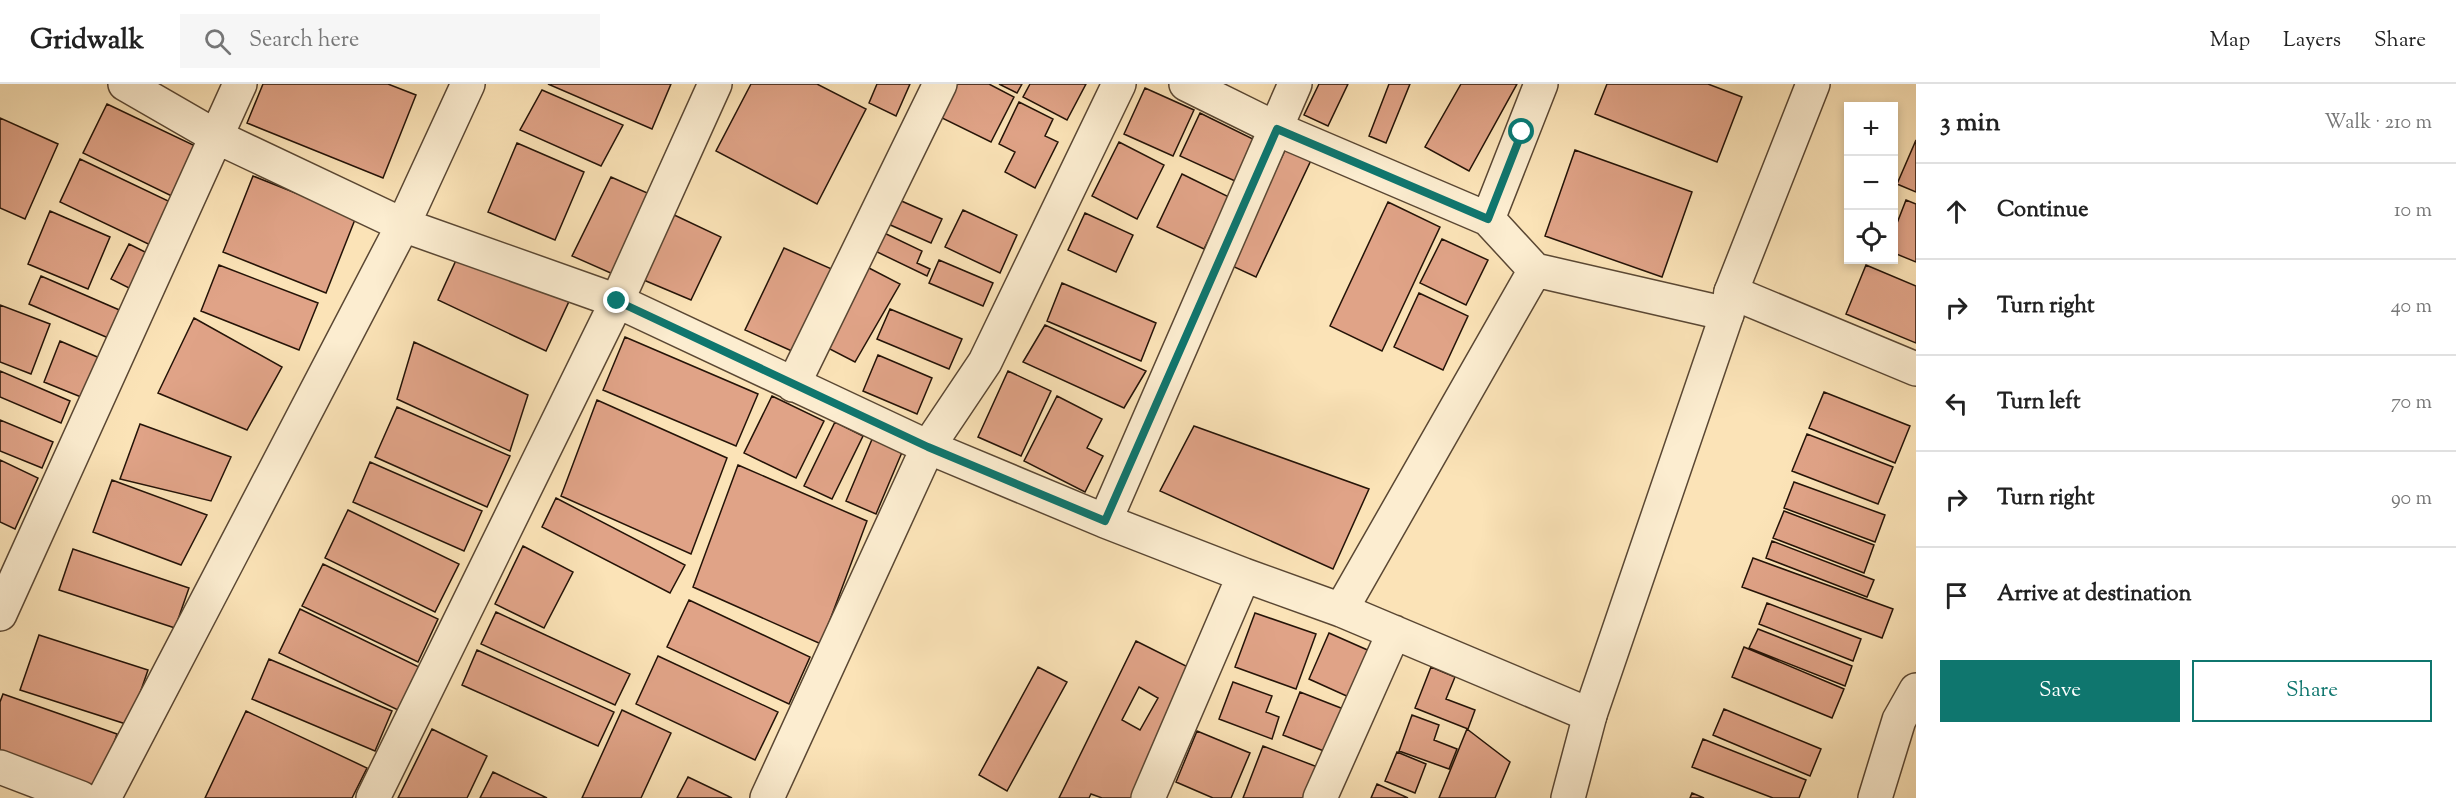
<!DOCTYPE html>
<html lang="en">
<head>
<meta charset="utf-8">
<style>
  :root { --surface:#fff; --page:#f6f6f6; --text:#222; --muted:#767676; --line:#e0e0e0; --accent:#0f766e }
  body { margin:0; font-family:"Sorts Mill Goudy",serif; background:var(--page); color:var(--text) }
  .controls { position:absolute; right:18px; top:18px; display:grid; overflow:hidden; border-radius:0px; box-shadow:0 3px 9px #0003 }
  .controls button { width:54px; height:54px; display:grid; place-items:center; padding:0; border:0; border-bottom:2px solid var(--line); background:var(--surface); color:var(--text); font:30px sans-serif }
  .stop { position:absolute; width:18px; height:18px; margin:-14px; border:4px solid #0f766e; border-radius:50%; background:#fff }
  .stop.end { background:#0f766e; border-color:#fff; box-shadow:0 2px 6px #0008 }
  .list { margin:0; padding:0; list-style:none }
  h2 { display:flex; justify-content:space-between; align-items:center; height:78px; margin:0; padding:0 24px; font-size:26px }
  h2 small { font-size:20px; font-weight:400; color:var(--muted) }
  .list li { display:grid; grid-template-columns:39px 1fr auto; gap:18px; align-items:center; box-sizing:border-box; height:96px; padding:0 24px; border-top:2px solid var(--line) }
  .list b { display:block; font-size:22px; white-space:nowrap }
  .list em { font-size:20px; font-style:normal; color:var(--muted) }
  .actions { display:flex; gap:12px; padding:18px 24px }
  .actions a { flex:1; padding:14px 0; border:2px solid var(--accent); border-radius:0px; text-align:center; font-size:21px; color:var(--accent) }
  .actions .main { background:var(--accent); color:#fff }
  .icon { flex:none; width:33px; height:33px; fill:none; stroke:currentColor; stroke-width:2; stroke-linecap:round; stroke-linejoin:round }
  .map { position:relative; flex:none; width:1916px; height:714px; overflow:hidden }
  header { display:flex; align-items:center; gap:36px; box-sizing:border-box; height:84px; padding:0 30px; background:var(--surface); border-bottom:2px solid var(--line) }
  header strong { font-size:28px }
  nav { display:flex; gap:33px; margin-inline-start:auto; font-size:21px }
  .search { width:420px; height:54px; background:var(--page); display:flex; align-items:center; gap:15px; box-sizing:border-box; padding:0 21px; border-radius:0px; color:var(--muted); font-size:22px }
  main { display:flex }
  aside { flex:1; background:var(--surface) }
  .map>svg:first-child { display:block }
  .building { fill:#e0a387; stroke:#241307; stroke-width:1.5; fill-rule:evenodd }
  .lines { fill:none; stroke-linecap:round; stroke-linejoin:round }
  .minor-casing { stroke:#5a4733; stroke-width:36 }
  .tertiary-casing { stroke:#5a4733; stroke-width:36 }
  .minor { stroke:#fcedd0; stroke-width:33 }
  .tertiary { stroke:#fcedd0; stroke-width:33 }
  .route { stroke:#0f766e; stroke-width:8 }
</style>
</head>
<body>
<header>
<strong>Gridwalk</strong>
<div class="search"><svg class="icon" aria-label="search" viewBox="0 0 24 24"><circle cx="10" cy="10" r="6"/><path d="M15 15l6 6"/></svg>Search here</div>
<nav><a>Map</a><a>Layers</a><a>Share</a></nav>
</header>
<main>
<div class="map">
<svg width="1916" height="714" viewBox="0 0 1916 714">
  <rect width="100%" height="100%" fill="#fbe3b7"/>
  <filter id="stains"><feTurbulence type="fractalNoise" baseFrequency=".00333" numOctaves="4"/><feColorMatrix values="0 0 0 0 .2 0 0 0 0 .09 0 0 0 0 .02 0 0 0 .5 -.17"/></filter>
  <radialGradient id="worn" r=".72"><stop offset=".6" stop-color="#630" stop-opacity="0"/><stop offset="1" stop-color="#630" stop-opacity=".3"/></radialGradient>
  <!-- building -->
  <path class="building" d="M263,0H388L416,11L383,94L247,39Z
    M548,0H671L652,45Z
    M751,0H817L866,25L817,120L716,67Z
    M877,0H910L896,32L869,19Z
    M956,0H989L1014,13L991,58L940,33Z
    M999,0H1022L1017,9Z
    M1030,0H1086L1067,36L1023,13Z
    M1319,0H1348L1328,42L1304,31Z
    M1389,0H1410L1386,59L1369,52Z
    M1461,0H1517L1469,87L1425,63Z
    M1607,0H1708L1742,13L1717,78L1595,30Z
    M1145,4L1194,26L1173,72L1124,50Z
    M542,6L623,41L601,82L520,46Z
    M1019,18L1053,35L1045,52L1058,58L1035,104L1005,88L1015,68L999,60Z
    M107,20L208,68L184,118L83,69Z
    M1200,29L1255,56L1235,97L1180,72Z
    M0,34L58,60L25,135L0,124Z
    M1916,56V108L1897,100Z
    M1119,58L1164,81L1137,135L1092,112Z
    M517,59L584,88L555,156L488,128Z
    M1288,60L1313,72L1256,193L1230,181Z
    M1575,66L1692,108L1662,193L1545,152Z
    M80,75L183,124L163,167L60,118Z
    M1182,90L1229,113L1204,165L1157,143Z
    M253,92L356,133L326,209L223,168Z
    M611,93L661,115L622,194L572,172Z
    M897,115L942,135L931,159L886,139Z
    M1906,116L1916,120V178L1894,169V147Z
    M1388,118L1440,143L1382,267L1330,242Z
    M963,126L1017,151L1000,189L945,163Z
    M50,127L110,153L88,205L28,180Z
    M670,129L721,153L691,216L639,194Z
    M1085,129L1133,151L1116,188L1068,166Z
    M880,147L922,167L917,179L930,185L927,192L871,165Z
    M1442,155L1488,176L1466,221L1420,199Z
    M129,160L157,174L139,209L111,195Z
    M462,163L571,213L546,267L438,216Z
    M784,164L834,186L794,268L745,246Z
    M939,176L993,199L983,222L929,199Z
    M219,181L318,219L299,266L201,227Z
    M1866,181L1916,202V259L1846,230Z
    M867,183L900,200L855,278L822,261Z
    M41,192L124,228L113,256L29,220Z
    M1062,199L1156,239L1141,277L1047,237Z
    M1419,209L1468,232L1443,286L1394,263Z
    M0,221L50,240L31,290L0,278Z
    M890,225L962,255L949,285L877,255Z
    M194,234L282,283L247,346L158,309Z
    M1045,241L1146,287L1124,324L1023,278Z
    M625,253L758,310L736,362L603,306Z
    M60,257L102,275L86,315L44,298Z
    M414,258L528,311L510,367L397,315Z
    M878,271L932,294L917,330L863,307Z
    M0,287L70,317L61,339L0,313Z
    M1008,287L1051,307L1021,372L978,353Z
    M1824,308L1910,342L1895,379L1809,344Z
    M772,312L824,337L796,394L744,369Z
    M1057,312L1102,335L1087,364L1103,372L1085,408L1024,377Z
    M597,316L727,374L691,470L561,412Z
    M397,323L510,372L487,423L375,373Z
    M0,336L53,358L42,384L0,367Z
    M835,338L863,352L832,415L804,402Z
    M140,340L231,373L211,417L120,395Z
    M1194,342L1369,405L1333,485L1160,407Z
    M1807,350L1893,383L1878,420L1792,387Z
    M873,353L903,366L876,430L846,417Z
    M0,376L38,394L15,445L0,438Z
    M370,378L482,427L464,467L353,418Z
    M738,381L867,437L821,560L693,503Z
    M112,396L207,431L181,481L93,448Z
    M1794,398L1885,431L1875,458L1784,424Z
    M556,414L685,481L670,509L542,443Z
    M348,426L459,480L435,528L325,474Z
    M1784,427L1874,461L1864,489L1773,454Z
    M1772,457L1874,496L1867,513L1766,474Z
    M523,462L573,488L544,544L495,520Z
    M73,465L189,504L175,544L59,506Z
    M1753,474L1893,525L1882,554L1742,503Z
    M323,480L438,535L418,578L302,522Z
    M689,516L810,573L789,620L667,563Z
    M1767,519L1861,555L1853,577L1759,540Z
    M300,525L419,583L398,626L279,569Z
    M496,528L630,590L615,621L481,560Z
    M1255,529L1316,550L1296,605L1235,583Z
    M1758,545L1852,582L1845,602L1749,564Z
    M1329,549L1372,568L1351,614L1309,595Z
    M39,551L148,586L129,641L20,606Z
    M1136,557L1194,586L1132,714H1102L1091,710L1089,714H1059ZM1139,603L1158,614L1140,646L1122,636Z
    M1744,563L1844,605L1832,634L1732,593Z
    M477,566L614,628L598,662L462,601Z
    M658,572L778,628L755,676L636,620Z
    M269,575L392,627L375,667L252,615Z
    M1038,583L1067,598L1007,707L979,691Z
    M1431,583L1455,593L1446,615L1475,626L1468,645L1415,624Z
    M1233,598L1272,612L1266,628L1279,633L1272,655L1219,635Z
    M1300,608L1346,626L1329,669L1283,651Z
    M3,610L117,650L98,705L0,671V618Z
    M1724,625L1821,665L1810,692L1713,651Z
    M622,626L671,649L641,714H582Z
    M246,627L367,684L352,714H205Z
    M1412,631L1439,641L1434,656L1457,665L1449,685L1399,667Z
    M432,645L487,672L467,714H398Z
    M1467,645L1510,678L1495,714H1439Z
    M1197,647L1250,669L1231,714H1213L1176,698Z
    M1703,655L1806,696L1799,714H1773L1692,683Z
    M1263,662L1320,684L1308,714H1243Z
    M1397,668L1426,680L1415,709L1385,697Z
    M493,688L547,714H480Z
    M688,693L732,714H677Z
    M1377,700L1408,714H1371Z
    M1692,709L1704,714H1690Z"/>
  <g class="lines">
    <defs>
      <path id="minor" d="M125,0L217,53L403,141L617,217L928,363L1105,437L1244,491L1341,526L1590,631
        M1186,0L1277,45L1488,135L1535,186L1727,230
        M1488,135L1541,0
        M1731,208L1916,285
        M793,301L940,0
        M1105,437L1295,0
        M1341,526L1535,186
        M0,530L240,0
        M0,683L81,714
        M104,714L403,141L468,0
        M373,714L617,217L715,0
        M767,714L928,363L985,278L1119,0
        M1148,714L1244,491
        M1320,714L1394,548
        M1875,714L1899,636L1916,606"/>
      <path id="tertiary" d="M1568,714L1590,631L1727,230L1731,208L1813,0"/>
    </defs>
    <!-- minor casing -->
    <use href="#minor" class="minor-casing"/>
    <!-- tertiary casing -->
    <use href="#tertiary" class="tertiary-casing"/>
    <!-- minor -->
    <use href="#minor" class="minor"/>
    <!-- tertiary -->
    <use href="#tertiary" class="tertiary"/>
  </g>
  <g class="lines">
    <!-- route -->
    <path class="route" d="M617,217L928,363L1105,437L1277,45L1488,135L1522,48"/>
  </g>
  <rect width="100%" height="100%" filter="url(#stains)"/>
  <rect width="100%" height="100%" fill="url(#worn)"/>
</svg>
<div class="controls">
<button>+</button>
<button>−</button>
<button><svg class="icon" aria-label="locate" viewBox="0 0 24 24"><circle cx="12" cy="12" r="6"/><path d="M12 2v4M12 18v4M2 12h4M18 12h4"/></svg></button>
</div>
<div class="stop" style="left:1522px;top:48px"></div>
<div class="stop end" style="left:617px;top:217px"></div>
</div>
<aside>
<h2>3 min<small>Walk · 210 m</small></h2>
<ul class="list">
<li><svg class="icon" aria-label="ahead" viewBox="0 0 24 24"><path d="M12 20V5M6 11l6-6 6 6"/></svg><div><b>Continue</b></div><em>10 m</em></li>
<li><svg class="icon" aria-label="right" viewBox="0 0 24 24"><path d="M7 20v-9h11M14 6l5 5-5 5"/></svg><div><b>Turn right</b></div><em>40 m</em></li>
<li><svg class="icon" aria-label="left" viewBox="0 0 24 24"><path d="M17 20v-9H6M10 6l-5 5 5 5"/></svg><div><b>Turn left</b></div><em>70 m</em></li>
<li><svg class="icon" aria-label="right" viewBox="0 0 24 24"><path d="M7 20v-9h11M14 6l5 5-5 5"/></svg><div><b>Turn right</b></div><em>90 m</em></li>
<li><svg class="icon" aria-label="arrive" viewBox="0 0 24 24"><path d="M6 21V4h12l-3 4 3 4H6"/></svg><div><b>Arrive at destination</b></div></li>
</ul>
<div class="actions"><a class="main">Save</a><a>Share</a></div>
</aside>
</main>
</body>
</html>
